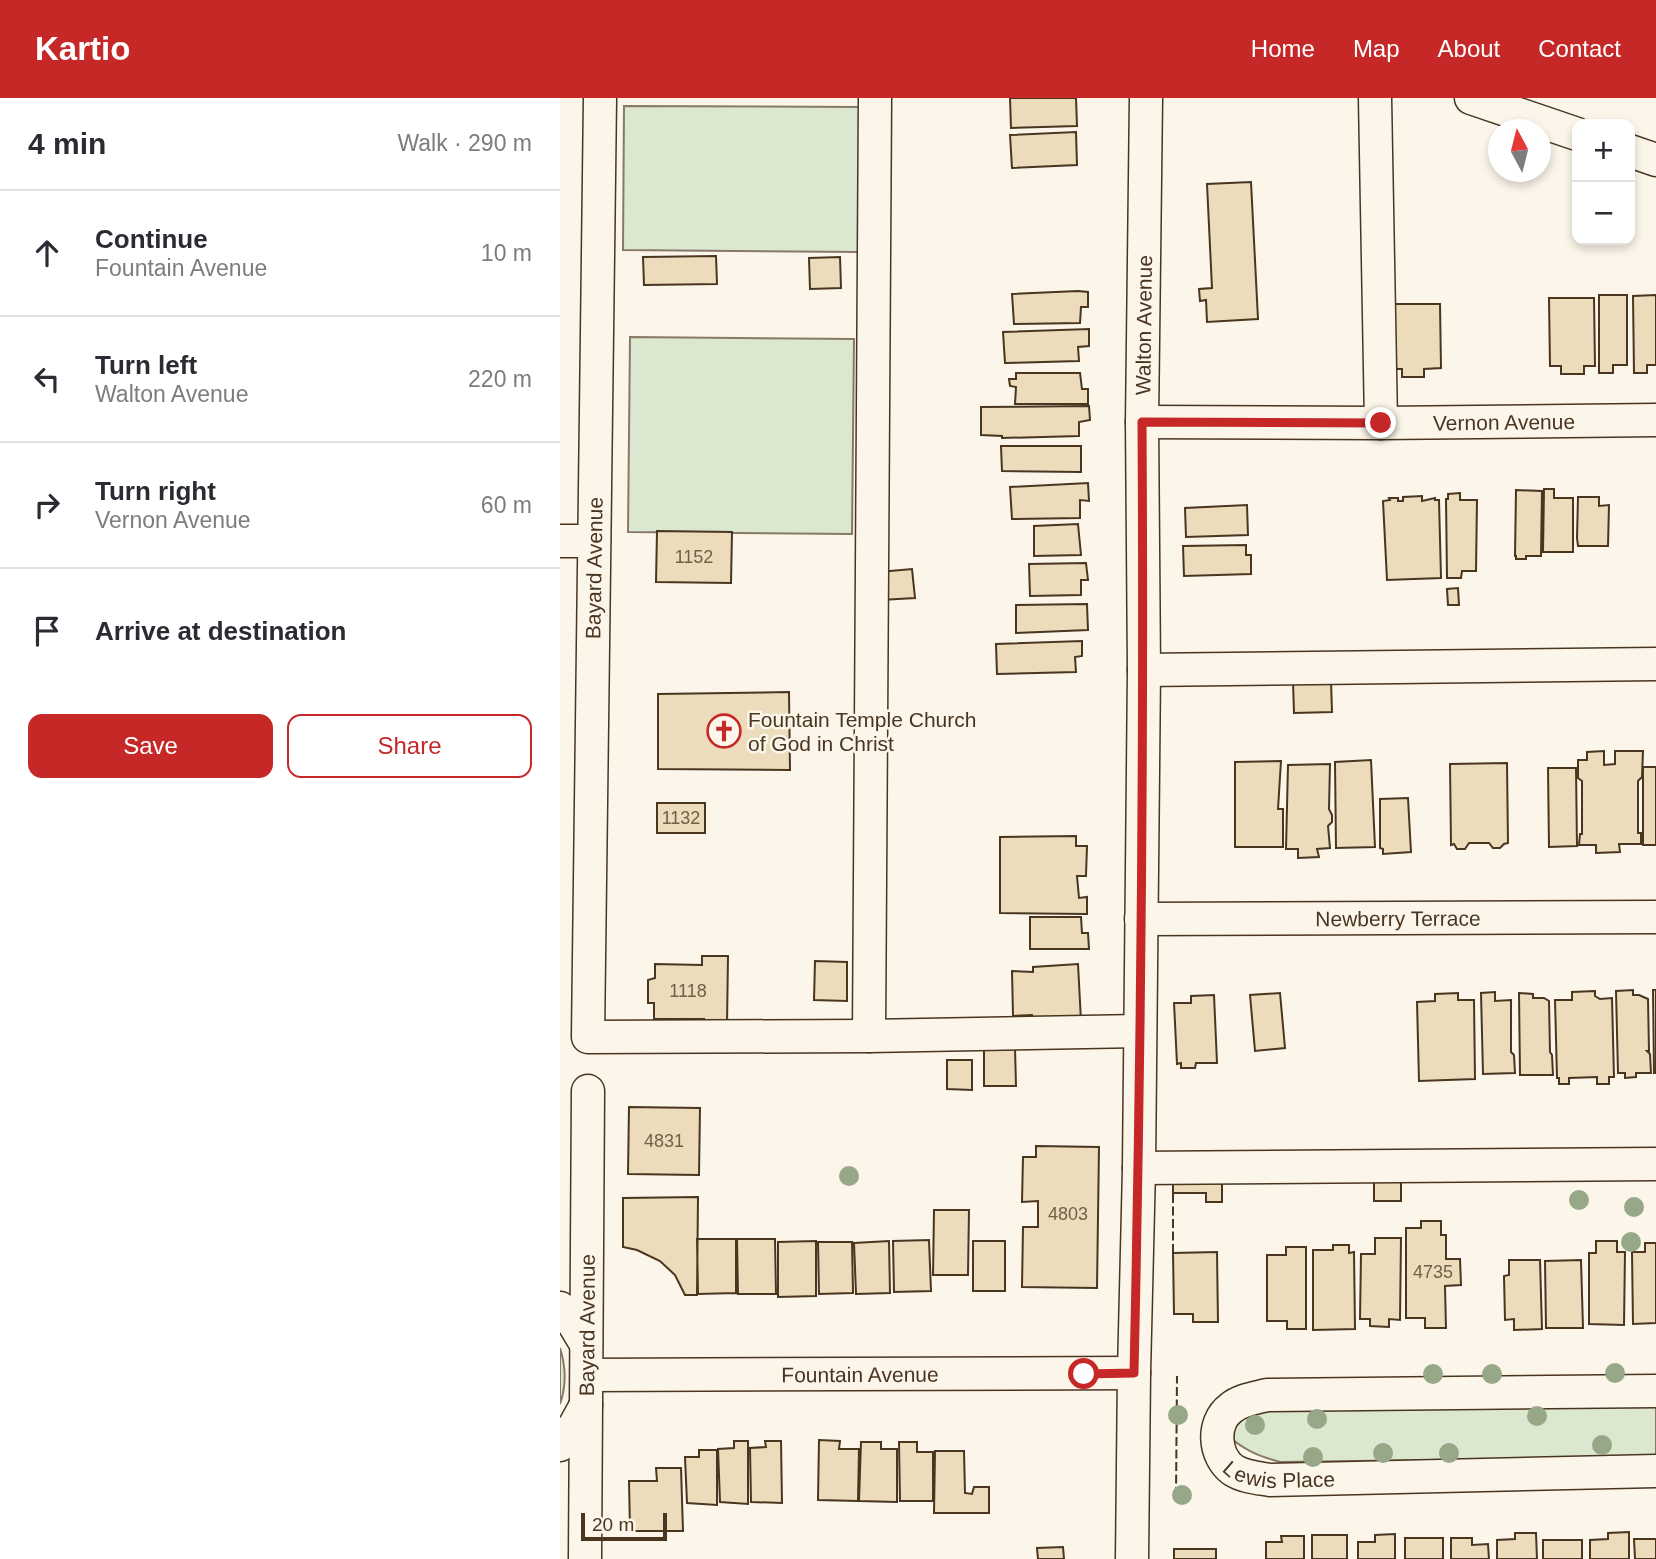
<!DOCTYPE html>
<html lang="en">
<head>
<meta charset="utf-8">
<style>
  :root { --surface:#fff; --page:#f7f7f7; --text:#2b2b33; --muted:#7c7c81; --line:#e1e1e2; --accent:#c62828 }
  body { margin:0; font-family:Arial,sans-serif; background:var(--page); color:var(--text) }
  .controls { position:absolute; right:21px; top:21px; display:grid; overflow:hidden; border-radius:14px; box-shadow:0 4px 10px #0003 }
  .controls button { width:63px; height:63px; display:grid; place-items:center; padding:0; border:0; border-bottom:2px solid var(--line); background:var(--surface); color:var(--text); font:35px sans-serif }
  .compass { position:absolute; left:928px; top:21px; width:63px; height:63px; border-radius:50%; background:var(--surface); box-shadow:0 4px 10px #0003; rotate:353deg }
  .scale { position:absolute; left:21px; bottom:18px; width:86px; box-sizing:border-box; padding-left:7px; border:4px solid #4a3520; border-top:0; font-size:19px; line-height:24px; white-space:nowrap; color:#4a3520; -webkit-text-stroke:5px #fbf6e9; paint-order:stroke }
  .stop { position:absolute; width:21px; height:21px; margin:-16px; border:5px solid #c62828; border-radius:50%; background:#fff }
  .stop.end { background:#c62828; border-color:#fff; box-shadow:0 2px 7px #0008 }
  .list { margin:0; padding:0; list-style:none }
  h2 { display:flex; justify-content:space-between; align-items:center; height:91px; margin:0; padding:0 28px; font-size:30px }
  h2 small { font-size:23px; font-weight:400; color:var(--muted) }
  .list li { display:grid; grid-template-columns:46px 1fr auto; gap:21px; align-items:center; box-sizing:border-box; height:126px; padding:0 28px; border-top:2px solid var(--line) }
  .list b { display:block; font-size:26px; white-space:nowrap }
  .list p { margin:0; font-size:23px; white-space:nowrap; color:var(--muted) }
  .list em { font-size:23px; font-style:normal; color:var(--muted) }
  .actions { display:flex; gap:14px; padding:21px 28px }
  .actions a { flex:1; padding:16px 0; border:2px solid var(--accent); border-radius:14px; text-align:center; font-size:24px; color:var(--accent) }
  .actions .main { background:var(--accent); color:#fff }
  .icon { flex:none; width:38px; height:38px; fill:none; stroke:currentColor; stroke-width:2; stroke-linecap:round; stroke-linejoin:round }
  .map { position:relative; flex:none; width:1096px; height:1461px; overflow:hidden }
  header { display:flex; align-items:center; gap:42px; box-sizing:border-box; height:98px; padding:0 35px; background:var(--accent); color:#fff }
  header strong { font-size:33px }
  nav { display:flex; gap:38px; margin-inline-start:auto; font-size:24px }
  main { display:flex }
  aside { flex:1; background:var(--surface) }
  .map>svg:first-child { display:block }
  .green { fill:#dce7d0; stroke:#887966; stroke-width:2 }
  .building { fill:#ecdcbc; stroke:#4a3520; stroke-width:2 }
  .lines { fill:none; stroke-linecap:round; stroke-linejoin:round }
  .minor-casing { stroke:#4a3520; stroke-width:35 }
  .minor { stroke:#fbf6e9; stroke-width:32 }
  .fence { stroke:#4a3520; stroke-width:2; stroke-dasharray:9 3.5; stroke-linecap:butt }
  .tree { fill:#96a887 }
  .route { stroke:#c62828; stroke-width:9 }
  .labels { text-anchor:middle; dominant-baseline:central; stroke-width:5; stroke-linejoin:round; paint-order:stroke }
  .number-label { font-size:18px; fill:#725f47 }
  .street-label { font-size:21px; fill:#4a3520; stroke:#fbf6e9 }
  .poi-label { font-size:21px; fill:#4a3520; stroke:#fbf6e9; text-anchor:start }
</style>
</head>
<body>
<header>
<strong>Kartio</strong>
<nav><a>Home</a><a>Map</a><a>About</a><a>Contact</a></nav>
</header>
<main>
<aside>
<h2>4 min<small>Walk · 290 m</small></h2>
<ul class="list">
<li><svg class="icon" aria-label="ahead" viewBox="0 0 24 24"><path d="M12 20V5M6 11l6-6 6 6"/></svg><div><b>Continue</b><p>Fountain Avenue</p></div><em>10 m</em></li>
<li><svg class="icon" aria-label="left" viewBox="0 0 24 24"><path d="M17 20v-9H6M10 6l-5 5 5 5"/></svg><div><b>Turn left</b><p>Walton Avenue</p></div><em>220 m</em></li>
<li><svg class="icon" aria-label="right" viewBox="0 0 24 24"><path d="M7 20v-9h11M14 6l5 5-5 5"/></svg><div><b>Turn right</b><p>Vernon Avenue</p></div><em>60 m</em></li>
<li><svg class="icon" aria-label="arrive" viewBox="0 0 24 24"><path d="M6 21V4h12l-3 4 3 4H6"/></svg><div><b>Arrive at destination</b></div></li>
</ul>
<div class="actions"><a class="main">Save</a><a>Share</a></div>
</aside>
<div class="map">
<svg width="1096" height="1461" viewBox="0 0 1096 1461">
  <rect width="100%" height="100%" fill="#fbf6e9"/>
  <!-- green -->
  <path class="green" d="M64,8L300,9L298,154L63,152Z
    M70,239L294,241L292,436L68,434Z
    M0,1250C6,1269 7,1286 0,1306Z
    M1096,1306V1359L720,1364C698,1358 684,1352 667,1337L685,1319L696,1312Z"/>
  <!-- building -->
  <path class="building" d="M450,0H516L517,28L451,30Z
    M516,34L517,67L452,70L450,37Z
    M691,84L698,221L647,224L646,202L640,203L639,191L652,190L647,86Z
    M156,158L157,186L84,187L83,159Z
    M280,159L281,190L250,191L249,160Z
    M518,193L528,194V209H521L520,225L454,226L452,196Z
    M1039,197H1067V267H1053V275H1039Z
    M1096,197V267H1087V275H1074L1073,198Z
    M989,200H1034L1035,268H1024V276H1001V268H990Z
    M827,206H880L881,270L864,271V279H842V271H827Z
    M529,231V248L518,249L519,263L445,265L443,234Z
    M456,275H520L522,291H528V306H455L456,289L450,288L449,281H456Z
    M529,308L530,322L519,324V338L442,340V338L421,337V309Z
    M441,348H521V374L442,373Z
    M528,385L529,403L520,402V420L452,421L450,389Z
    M984,391H994V400H1013V454H983Z
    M956,392L982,393L981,458H966V461H956V458H955Z
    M900,395V402H917L916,473H902L901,480H887L886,401H888V396Z
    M862,398V403L875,400V402H879L881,480L827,482L823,403L830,402L829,400H838V403H843V399Z
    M1018,399H1039V408L1049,407L1048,448H1018L1017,440Z
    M687,407L688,437L626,439L625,410Z
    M518,426L521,457L474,458V428Z
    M97,433L172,434L171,485L96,484Z
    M686,447V457H691V476L624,478L623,448Z
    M526,465L528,482H521V497L470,498L469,466Z
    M352,471L355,500L321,502L319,474Z
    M898,490L899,507H888L887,491Z
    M527,506L528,532L456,535V507Z
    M522,543V558L515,559L516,574L437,576L436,546Z
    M771,582L772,614L734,615L733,584Z
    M229,594L230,672L98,671V596Z
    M1044,653V667L1055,666V653H1083L1082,679L1078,683V735H1081V746H1059L1060,754L1036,755V747H1019L1020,736H1022V683L1018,680V662H1027V654Z
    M811,662L815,749L776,750L775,664Z
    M721,663L718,711H723V749H675V664Z
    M947,665L948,745L944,746L940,750H933L929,745H909L905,751H897L894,746L891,747L890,666Z
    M770,666L769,711L772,717V724L768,728L770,750L757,751L759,759L738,760V751H726L728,667Z
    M1083,669H1096V747H1083Z
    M988,670H1016L1017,748L989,749Z
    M848,700L851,754L823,756V751L820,750V701Z
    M97,705H145V735H97Z
    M516,738V748H527L526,778H517L519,800L527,799V816L440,815V739Z
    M470,819H521L522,835H528L529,851H470Z
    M142,858H168L167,927H144V921H94V905H88V882L95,880V866L142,867Z
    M255,863L287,864V903L254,902Z
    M518,866L521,923L473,926L472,917L453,918L452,873L473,874V869Z
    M1073,892V897H1079L1088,901L1089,953H1087L1090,956L1091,975H1076V979L1065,980V975H1058L1056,893Z
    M1093,892H1096V975H1094Z
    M1035,893V898L1040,901L1052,900L1054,979H1049V986H1037V979L1009,980V986H999V980H997L995,902H1012V894Z
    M935,894V903L951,902V954L954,957L955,975L923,976L921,895Z
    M720,895L725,950L695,953L690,897Z
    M898,895V902H914L915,981L859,983L857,904L875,903V896Z
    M959,895L973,896V900H984L989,903L990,954L992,957L993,977H960Z
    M654,897L657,965H636L635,970H621V965L617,966L614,905H631V898Z
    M424,950H455L456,988H424Z
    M387,962H412V992L387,991Z
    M69,1009L140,1010L139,1077L68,1076Z
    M476,1048L539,1049L537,1190L462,1189L463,1129H478V1103L462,1104L463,1059H476Z
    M662,1076V1104H646V1095H613V1077Z
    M814,1077H841V1103H814Z
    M138,1099L137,1197H125L115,1177L100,1163L77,1152L63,1149V1100Z
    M374,1112H409L408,1177H373Z
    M861,1123H881V1137H886V1161H900L901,1187L885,1188L886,1230H865V1220H846V1130H861Z
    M815,1140H841L840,1222L829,1221V1229L810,1228V1221H800L801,1156H815Z
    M137,1141H176V1195L138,1196Z
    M177,1141H215L216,1196H178Z
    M369,1142L371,1193L334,1194L333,1143Z
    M256,1143V1198L218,1199V1144Z
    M329,1143L330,1195L296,1196L294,1145Z
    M413,1143H445V1193H413Z
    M1036,1143H1057V1154H1065L1064,1227L1029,1226V1155H1036Z
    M258,1144H292L293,1195L259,1196Z
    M1085,1145H1096V1225L1073,1226L1072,1154H1085Z
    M773,1147H789V1155L794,1154L795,1231L753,1232V1152H773Z
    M726,1149H746V1231H727V1223H707V1157H726Z
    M657,1154L658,1224H633V1216H614L613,1155Z
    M949,1162H980L982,1231L954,1232V1221L945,1222L944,1178L949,1177Z
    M1021,1162L1023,1230H986L985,1163Z
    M259,1342L280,1343L279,1351H299L298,1403L258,1402Z
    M174,1343H188V1406L160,1404L158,1351L174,1350Z
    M205,1343H221L222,1405L191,1404L190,1350L206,1349Z
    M301,1344H321V1351H337V1404L299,1403Z
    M339,1344H357V1354H373V1403H340Z
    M139,1352H157V1407L127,1405L125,1359H139Z
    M375,1353H404L405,1395L412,1396L414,1389H429V1415H374Z
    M96,1370H121L123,1433H75L70,1431L69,1383H97Z
    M1069,1434V1461H1030V1442L1048,1441V1435Z
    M955,1435H976L977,1461H937V1442L955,1441Z
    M835,1436V1461H798V1444H815V1437Z
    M752,1437H787V1461H752Z
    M721,1438H744V1461H706V1444H722Z
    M845,1440H883V1461H845Z
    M891,1440H912V1447L928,1446L929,1461H891Z
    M1074,1441H1096V1461H1075Z
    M983,1442H1022V1461H983Z
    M503,1449L504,1461H478L477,1450Z
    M614,1451H656V1461H614Z"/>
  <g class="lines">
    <defs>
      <g id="minor">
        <path d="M40,0L28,939L309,938L580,933"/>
        <path d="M815,0L821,325"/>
        <path d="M911,0L1017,36"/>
        <path d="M1070,53L1096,62"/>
        <path id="s1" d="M582,324L821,325L1096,322"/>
        <path d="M0,443H34"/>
        <path d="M584,572L1096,566"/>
        <path id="s2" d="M581,821L1096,819"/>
        <path d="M309,938L315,0"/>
        <path d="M579,1070L1096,1066"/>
        <path d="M0,1210L14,1226L26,1246"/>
        <path id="s3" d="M27,1277L574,1275"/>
        <path id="s4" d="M1096,1293L707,1297C695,1300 681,1302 671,1310C651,1325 654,1358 673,1372C684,1379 698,1380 710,1382L1096,1373"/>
        <path d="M0,1347L15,1327L26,1307"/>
        <path id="s5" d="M25,1461L28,993"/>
        <path id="s6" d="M572,1461L574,1275L579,1070L584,572L582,324L586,0"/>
      </g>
    </defs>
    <!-- minor casing -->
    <use href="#minor" class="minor-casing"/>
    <!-- minor -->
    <use href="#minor" class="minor"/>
    <!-- fence -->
    <path class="fence" d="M613,1155V1095
      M616,1398L617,1278"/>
  </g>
  <!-- trees -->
  <g class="tree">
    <circle cx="289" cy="1078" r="10"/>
    <circle cx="1019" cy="1102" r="10"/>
    <circle cx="1074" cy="1109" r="10"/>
    <circle cx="1071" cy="1144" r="10"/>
    <circle cx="1055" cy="1275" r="10"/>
    <circle cx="873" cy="1276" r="10"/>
    <circle cx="932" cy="1276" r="10"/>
    <circle cx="618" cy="1317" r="10"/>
    <circle cx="977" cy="1318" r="10"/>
    <circle cx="757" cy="1321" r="10"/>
    <circle cx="695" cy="1327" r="10"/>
    <circle cx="1042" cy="1347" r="10"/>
    <circle cx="823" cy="1355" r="10"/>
    <circle cx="889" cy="1355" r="10"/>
    <circle cx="753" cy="1359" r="10"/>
    <circle cx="622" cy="1397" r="10"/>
  </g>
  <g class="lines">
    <!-- route -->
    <path class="route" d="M524,1276L574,1275C581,958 584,641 582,324L821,325"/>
  </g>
  <!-- icons -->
  <defs>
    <symbol id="church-ring" viewBox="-11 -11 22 22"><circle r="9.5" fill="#fbf6e9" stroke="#c62828" stroke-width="1.5"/><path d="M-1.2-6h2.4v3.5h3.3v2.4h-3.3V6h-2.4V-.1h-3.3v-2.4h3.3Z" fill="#c62828"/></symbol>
  </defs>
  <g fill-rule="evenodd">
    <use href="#church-ring" x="145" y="614" width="38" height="38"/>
  </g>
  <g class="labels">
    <!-- number labels -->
    <g class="number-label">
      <text x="134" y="459">1152</text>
      <text x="121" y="720">1132</text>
      <text x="128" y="893">1118</text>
      <text x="104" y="1043">4831</text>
      <text x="508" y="1116">4803</text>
      <text x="873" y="1174">4735</text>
    </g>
    <!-- street labels -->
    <g class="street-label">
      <text stroke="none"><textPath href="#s6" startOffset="1234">Walton Avenue</textPath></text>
      <text stroke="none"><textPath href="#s1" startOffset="362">Vernon Avenue</textPath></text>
      <text transform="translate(34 470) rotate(-89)">Bayard Avenue</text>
      <text stroke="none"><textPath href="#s2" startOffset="257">Newberry Terrace</textPath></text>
      <text stroke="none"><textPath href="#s5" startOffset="234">Bayard Avenue</textPath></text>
      <text stroke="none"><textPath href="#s3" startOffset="273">Fountain Avenue</textPath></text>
      <text stroke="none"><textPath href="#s4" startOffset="546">Lewis Place</textPath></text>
    </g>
    <!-- poi labels -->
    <g class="poi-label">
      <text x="188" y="621">Fountain Temple Church<tspan x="188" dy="24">of God in Christ</tspan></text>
    </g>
  </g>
</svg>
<div class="controls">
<button>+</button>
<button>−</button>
</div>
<svg class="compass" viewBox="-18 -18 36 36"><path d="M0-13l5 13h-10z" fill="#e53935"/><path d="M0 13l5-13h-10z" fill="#7c7c81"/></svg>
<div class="scale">20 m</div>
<div class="stop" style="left:524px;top:1276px"></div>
<div class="stop end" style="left:821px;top:325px"></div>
</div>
</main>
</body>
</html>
